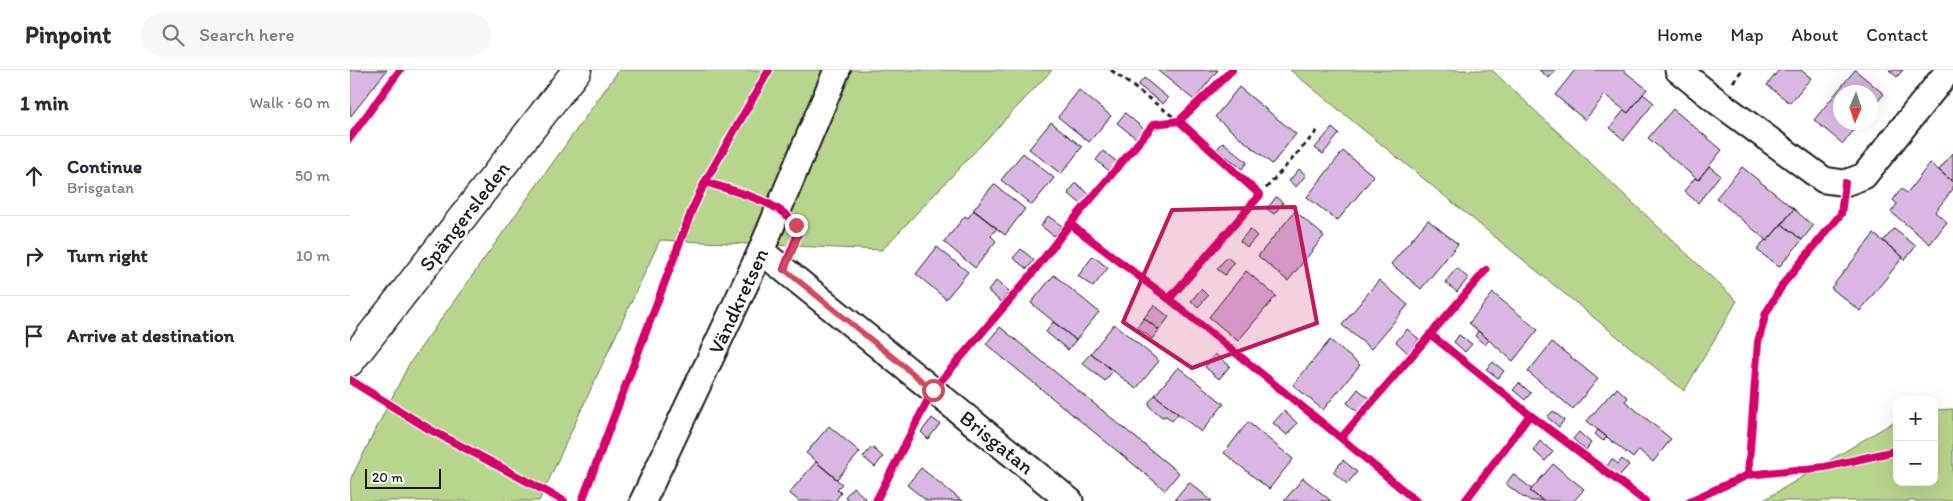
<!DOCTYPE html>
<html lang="en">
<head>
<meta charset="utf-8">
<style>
  :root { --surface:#fff; --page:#f7f7f7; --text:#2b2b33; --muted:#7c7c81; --line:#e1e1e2 }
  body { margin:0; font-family:Itim,sans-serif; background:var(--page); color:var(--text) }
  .controls { position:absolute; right:15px; bottom:15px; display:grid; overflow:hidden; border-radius:10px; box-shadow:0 5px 20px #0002 }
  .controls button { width:45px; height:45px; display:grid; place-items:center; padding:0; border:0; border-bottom:1px solid var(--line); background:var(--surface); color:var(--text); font:25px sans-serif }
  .compass { position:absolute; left:1483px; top:15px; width:45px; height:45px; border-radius:50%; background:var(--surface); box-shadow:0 5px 20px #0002; rotate:182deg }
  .scale { position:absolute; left:15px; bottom:12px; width:76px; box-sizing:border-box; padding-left:5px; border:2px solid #1c1c1c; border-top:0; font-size:14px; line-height:18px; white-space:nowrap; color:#1c1c1c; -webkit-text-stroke:4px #fff; paint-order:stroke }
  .stop { position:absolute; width:15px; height:15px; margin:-11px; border:4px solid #d1495b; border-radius:50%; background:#fff }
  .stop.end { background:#d1495b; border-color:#fff; box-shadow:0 1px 5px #0008 }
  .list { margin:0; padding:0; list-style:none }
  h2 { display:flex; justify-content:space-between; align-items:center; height:65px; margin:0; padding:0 20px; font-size:21px }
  h2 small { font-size:16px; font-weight:400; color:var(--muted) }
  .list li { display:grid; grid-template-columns:32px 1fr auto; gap:15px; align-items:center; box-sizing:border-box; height:80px; padding:0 20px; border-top:1px solid var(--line) }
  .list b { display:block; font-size:19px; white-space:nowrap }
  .list p { margin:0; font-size:16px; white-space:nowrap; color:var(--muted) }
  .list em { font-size:16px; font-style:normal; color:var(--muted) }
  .icon { flex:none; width:28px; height:28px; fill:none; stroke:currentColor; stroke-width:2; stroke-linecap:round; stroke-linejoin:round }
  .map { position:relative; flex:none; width:1603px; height:431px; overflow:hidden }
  header { display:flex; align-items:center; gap:30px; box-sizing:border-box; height:70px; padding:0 25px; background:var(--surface); border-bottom:1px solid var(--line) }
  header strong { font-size:24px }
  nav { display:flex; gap:28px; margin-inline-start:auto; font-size:18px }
  .search { width:350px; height:45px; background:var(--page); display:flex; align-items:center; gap:12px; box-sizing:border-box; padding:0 18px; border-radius:28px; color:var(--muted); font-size:19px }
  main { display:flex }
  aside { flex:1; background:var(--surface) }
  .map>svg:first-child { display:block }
  .green { fill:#b8d58e; stroke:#6a7855 }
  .building { fill:#d9b7e2; stroke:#1c1c1c }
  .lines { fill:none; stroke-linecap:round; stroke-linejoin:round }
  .street-casing { stroke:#1c1c1c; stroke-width:29 }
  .primary-casing { stroke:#1c1c1c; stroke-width:31 }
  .path { stroke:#1c1c1c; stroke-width:3; stroke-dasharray:5 4; stroke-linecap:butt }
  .street { stroke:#fff; stroke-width:25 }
  .primary { stroke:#fff; stroke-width:28 }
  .cycleway-casing { stroke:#fff; stroke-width:11 }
  .cycleway { stroke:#d6006c; stroke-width:8 }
  .route { stroke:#d1495b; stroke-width:6 }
  .marked { fill:#c2185b; fill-opacity:0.2; stroke:#c2185b; stroke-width:4; stroke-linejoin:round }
  .labels { text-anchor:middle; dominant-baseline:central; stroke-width:5; stroke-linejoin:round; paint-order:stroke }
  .street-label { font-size:21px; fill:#1c1c1c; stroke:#fff }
</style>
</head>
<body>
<header>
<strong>Pinpoint</strong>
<div class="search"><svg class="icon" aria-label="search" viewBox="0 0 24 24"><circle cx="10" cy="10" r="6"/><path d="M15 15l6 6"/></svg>Search here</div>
<nav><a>Home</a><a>Map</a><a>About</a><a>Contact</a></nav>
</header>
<main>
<aside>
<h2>1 min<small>Walk · 60 m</small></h2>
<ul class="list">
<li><svg class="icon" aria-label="ahead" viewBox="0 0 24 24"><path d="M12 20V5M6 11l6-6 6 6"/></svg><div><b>Continue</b><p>Brisgatan</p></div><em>50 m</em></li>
<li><svg class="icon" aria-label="right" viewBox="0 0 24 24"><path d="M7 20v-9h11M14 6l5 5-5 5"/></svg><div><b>Turn right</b></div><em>10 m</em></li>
<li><svg class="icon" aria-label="arrive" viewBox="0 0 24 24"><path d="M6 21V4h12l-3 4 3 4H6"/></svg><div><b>Arrive at destination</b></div></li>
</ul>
</aside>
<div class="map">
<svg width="1603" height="431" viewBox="0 0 1603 431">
  <rect width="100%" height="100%" fill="#fff"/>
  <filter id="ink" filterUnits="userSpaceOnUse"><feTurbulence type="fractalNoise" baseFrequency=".02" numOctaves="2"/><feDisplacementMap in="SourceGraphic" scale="10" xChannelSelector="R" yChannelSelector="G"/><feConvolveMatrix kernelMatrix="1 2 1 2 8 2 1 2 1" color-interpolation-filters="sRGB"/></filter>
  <g filter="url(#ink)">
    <!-- green -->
    <path class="green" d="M269,0H702L532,180L310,170L189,431H0V410L59,294Z
      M940,0H1142L1387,231L1334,321Z
      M1603,339V431H1412L1547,350V412H1584V340Z"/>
    <!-- building -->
    <path class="building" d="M0,0H37L0,47Z
      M807,0H868L844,30Z
      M1189,0H1206L1199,8Z
      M1225,0H1273L1297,19L1278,43L1255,25L1235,50L1205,25Z
      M1429,0H1451L1461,8L1440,33L1417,15Z
      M1505,0L1534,24L1520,40V22H1490V52H1510L1493,74L1464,50Z
      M1539,0H1553L1547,7Z
      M794,8L818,28L813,34L788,15Z
      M889,17L946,64L922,94L865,47Z
      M729,20L761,46L739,72L708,47Z
      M1293,24L1304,33L1274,70L1260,58L1274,40L1278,43Z
      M1323,39L1372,80L1348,110L1298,68Z
      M775,43L794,59L787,69L767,53Z
      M701,52L732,77L711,104L679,79Z
      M982,58L989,64L973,84L965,78Z
      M873,72L897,92L892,99L867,79Z
      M753,81L766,91L759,101L746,90Z
      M993,81L1024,106L987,151L957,127Z
      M673,83L704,108L682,135L651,110Z
      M1603,83V112L1589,100Z
      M1580,93L1603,112V119L1585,142L1597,152L1580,174L1541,142L1547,134L1543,130L1551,119L1557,123Z
      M1359,96L1370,105L1348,133L1334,121L1345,108L1348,110Z
      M1392,97L1444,139L1417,171L1366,128Z
      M949,99L956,105L946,117L939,111Z
      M726,113L739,124L731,134L718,123Z
      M644,114L675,139L655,165L623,140Z
      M926,127L933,133L924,144L917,139Z
      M1444,139L1463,156L1452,170L1432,154Z
      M624,140L647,158L641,166L646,171L625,198L594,172L615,146L618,148Z
      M945,141L974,166L938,211L908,186Z
      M698,146L712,156L704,166L691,156Z
      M1078,150L1108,174L1071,219L1041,194Z
      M1432,154L1452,170L1429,197L1407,180L1415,170L1417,171Z
      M900,159L907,166L897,177L890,171Z
      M1544,159L1566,176L1555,190L1552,188L1553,187L1533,171Z
      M1524,164L1553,187L1510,241L1481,218Z
      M587,177L618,202L596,229L566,204Z
      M671,179L684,190L677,199L663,188Z
      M743,186L758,198L743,217L728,206Z
      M877,187L884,193L875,205L867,199Z
      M1107,198L1118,208L1107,222L1095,212Z
      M896,201L926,226L888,271L859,247Z
      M704,205L749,242L726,270L681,233Z
      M1029,210L1058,235L1021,279L992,255Z
      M646,211L659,222L651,232L638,221Z
      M851,219L858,226L848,237L841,231Z
      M1143,223L1188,260L1163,291L1119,253Z
      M804,235L819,247L809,260L794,248Z
      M794,248L809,260L802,269L787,257Z
      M703,252L726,270L718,280L696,262Z
      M764,254L809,291L786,319L741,283Z
      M650,257L829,403L815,420L636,274Z
      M1057,259L1069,269L1058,283L1046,272Z
      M1128,261L1139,270L1135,275L1125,266Z
      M1109,265L1122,274L1115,282L1104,272Z
      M980,270L1010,295L973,340L943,315Z
      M1202,272L1248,309L1223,339L1178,302Z
      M741,283L763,301L755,311L732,293Z
      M865,284L880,296L869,309L855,297Z
      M1143,292L1154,301L1148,308L1136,299Z
      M828,297L874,334L851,362L805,325Z
      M1169,313L1181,323L1175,330L1163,320Z
      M1267,318L1278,328L1275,331L1321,369L1303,392L1289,380L1283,388L1237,351L1263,321L1264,322Z
      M1008,319L1020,329L1009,343L997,333Z
      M805,325L828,344L822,351L816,346L812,347L800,337L799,332Z
      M934,341L947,353L937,365L923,353Z
      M1203,341L1214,350L1209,357L1197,347Z
      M582,348L590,354L578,369L571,362Z
      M898,352L943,389L919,419L874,383Z
      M479,356L510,382L487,409L456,383Z
      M1248,360L1257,367L1253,371L1245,364Z
      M1229,362L1241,373L1236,380L1223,369Z
      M1190,371L1203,382L1195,391L1183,380Z
      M522,377L533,387L525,397L513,387Z
      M1262,389L1268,394L1272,389L1279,395L1269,406L1257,396Z
      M993,390L1007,402L997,414L983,402Z
      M466,392L492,414L487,419L491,423L485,431H449L439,423Z
      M1203,394L1234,419L1224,431H1193L1180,421Z
      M571,398L612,431H577L557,415Z
      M1163,404L1182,419L1180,421L1193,431H1181L1175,427L1174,428L1156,414Z
      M953,408L981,431H934Z
      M839,412L862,431H828L825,429Z
      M503,417L515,428L513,431H500L495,427Z"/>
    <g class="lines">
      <defs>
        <path id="street" d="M1328,0L1368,32L1474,110L1495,113L1514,106L1599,0
          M411,181L720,431
          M293,431L411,181L487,0"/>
        <path id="primary" d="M0,292L227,0"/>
      </defs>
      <!-- street casing -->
      <use href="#street" class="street-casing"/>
      <!-- primary casing -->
      <use href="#primary" class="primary-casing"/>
      <!-- path -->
      <path class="path" d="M761,0L829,51L910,125L819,229L991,368L1066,431
        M1383,12L1392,0
        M910,125L969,59
        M720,154L819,229
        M1080,264L1180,345
        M991,368L1136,200
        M1115,431L1180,345L1295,431"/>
      <!-- street -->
      <use href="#street" class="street"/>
      <!-- primary -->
      <use href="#primary" class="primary"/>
      <defs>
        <path id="cycleway" d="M829,51L910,125L819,229L991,368L1066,431
          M0,68L50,0
          M355,112C383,121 436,132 449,161L434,199
          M720,154L819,229
          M1080,264L1180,345
          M0,310L79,359L214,431
          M991,368L1136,200
          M1398,405L1408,272L1416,243L1433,214L1491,144L1495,113
          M232,431L342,140L355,112L419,0
          M526,431L583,320L681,205L720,154L804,54L829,51L882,0
          M1115,431L1180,345L1295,431
          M1340,431L1398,405L1475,397L1545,381L1547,378"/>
      </defs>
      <!-- cycleway casing -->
      <use href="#cycleway" class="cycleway-casing"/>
      <!-- cycleway -->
      <use href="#cycleway" class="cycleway"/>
    </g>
  </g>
  <g class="lines" filter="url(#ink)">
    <!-- route -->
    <path class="route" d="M446,155C452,168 439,187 434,199L583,320"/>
  </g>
  <!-- marked area -->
  <path class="marked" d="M945,137L967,253L842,298L773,252L822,140Z"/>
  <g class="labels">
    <!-- street labels -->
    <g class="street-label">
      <text transform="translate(114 146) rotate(-52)">Spängersleden</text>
      <text transform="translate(388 231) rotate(-65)">Vändkretsen</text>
      <text transform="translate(647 372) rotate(39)">Brisgatan</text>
    </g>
  </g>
</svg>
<div class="controls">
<button>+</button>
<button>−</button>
</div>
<svg class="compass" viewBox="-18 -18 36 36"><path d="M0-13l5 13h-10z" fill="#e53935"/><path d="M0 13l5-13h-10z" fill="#7c7c81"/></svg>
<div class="scale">20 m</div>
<div class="stop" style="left:583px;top:320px"></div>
<div class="stop end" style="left:446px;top:155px"></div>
</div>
</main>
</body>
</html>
